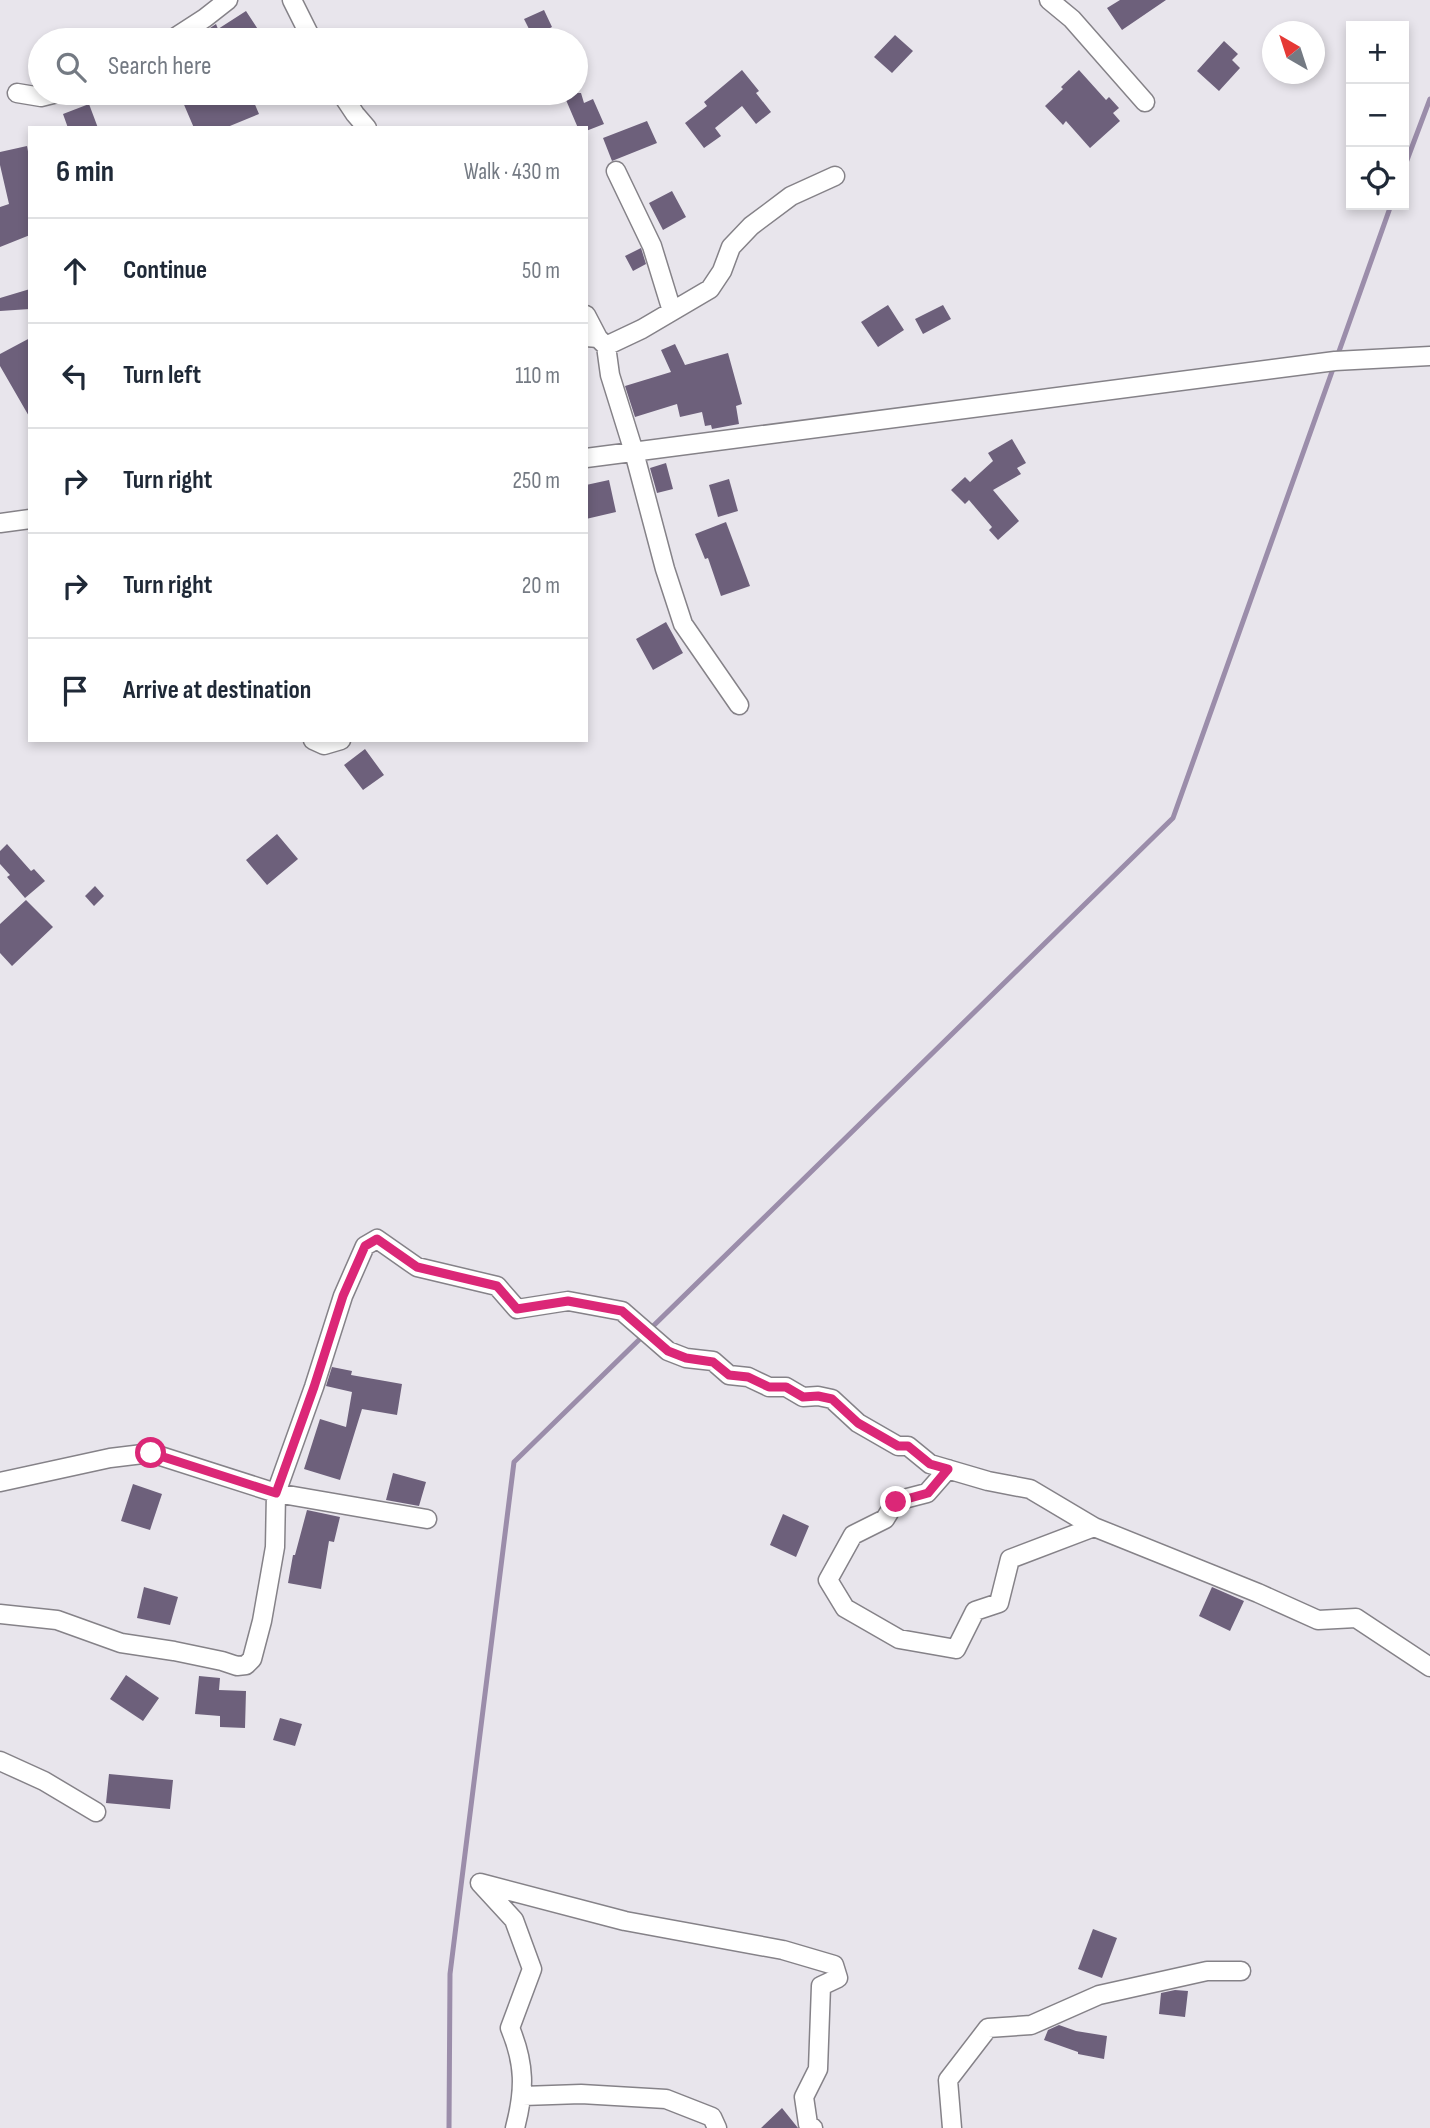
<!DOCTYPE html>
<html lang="en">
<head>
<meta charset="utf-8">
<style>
  :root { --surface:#fff; --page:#f2f2f3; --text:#1f2937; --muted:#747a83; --line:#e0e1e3 }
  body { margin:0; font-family:"Sofia Sans Condensed",sans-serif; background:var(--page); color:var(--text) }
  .controls { position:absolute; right:21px; top:21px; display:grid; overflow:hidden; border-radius:0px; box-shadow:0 4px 10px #0003 }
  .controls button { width:63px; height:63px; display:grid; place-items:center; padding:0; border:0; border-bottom:2px solid var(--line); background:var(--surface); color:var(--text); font:35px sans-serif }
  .compass { position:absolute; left:1262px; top:21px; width:63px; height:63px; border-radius:50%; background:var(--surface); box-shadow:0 4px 10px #0003; rotate:321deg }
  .stop { position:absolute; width:21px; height:21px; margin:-16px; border:5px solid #db2777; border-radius:50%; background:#fff }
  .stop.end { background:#db2777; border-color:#fff; box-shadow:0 2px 7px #0008 }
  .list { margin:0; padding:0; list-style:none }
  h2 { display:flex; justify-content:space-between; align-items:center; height:91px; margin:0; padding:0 28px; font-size:30px }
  h2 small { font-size:23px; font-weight:400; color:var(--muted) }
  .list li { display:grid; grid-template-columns:46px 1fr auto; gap:21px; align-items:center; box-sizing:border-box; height:105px; padding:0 28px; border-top:2px solid var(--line) }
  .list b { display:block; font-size:26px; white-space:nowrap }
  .list em { font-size:23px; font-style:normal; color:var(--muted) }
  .icon { flex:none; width:38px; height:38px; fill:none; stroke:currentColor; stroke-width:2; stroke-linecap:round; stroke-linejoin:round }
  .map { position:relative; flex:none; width:1430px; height:2128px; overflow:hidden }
  .search { position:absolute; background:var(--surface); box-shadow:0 4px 10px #0003; left:28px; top:28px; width:560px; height:77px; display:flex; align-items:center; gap:18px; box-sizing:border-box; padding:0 24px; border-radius:38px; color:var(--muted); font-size:26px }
  .panel { position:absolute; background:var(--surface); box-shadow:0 4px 10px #0003; left:28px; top:126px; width:560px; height:616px; border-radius:0px }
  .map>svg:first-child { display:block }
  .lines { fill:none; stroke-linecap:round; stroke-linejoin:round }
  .stream { stroke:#9b8daa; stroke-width:5 }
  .building { fill:#6d607b }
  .minor-casing { stroke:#858288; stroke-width:21 }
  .minor { stroke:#fff; stroke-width:18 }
  .route { stroke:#db2777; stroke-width:9 }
</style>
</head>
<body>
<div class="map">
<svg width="1430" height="2128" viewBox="0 0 1430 2128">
  <rect width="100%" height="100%" fill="#e8e5ec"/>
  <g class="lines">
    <!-- stream -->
    <path class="stream" d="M1404,168L1430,99
      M1337,357L1391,205
      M449,2128L450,1974L514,1462L1173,818L1334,366"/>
  </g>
  <!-- building -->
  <path class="building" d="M1120,0H1166L1122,30L1107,8Z
    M544,10L552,27L533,37L524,19Z
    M246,11L265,40H192L216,24L218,29Z
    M895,35L913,51L892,73L874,57Z
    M1224,41L1238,54L1232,60L1240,68L1219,91L1197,71Z
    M742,70L759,91L756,93L771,112L756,124L742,106L715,128L721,136L704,148L685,123L707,106L704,102Z
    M1079,70L1106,100L1109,97L1119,108L1113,113L1120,121L1090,148L1066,121L1063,125L1045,106L1063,89L1061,87Z
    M179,93H250L259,114L225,128H194Z
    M563,93H581L584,103L593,99L604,124L586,131V128H578Z
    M89,104L98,128H68L63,114Z
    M647,121L657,143L612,161L603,138Z
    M27,146L30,162V235L0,247V207L9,204L0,165V152Z
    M672,191L686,217L663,230L649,203Z
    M641,248L646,264L633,271L625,256Z
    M30,289V309L0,311V298Z
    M888,305L904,330L878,347L861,322Z
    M943,305L951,319L923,334L915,319Z
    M30,338V418L0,366V354Z
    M675,344L685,365L728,353L742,404L736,406L739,424L712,429L711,425L705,426L702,412L680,417L677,404L635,417L625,386L671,372L661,350Z
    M1012,439L1026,463L1017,468L1021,474L993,490L1019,521L998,540L989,530L992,527L969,500L965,504L951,490L965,477L970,482L993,461L988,453Z
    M666,463L673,489L657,493L650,468Z
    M729,479L738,511L718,517L709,485Z
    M609,480L616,512L586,519V485Z
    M726,522L750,586L721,596L708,558L705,559L695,534Z
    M666,622L683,653L653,670L636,639Z
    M365,749L384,775L363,790L344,765Z
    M277,834L298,859L267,885L246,860Z
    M7,844L31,871L34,869L45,881L25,898L7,877L10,875L0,864V851Z
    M95,886L104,896L94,906L85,896Z
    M26,900L53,927L12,966L0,953V924Z
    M332,1367L352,1371L351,1375L402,1384L397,1415L362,1409L340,1480L304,1469L320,1419L346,1427L352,1392L326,1386Z
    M393,1473L426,1482L419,1506L386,1500Z
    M133,1484L162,1494L150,1530L121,1521Z
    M307,1510L340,1517L334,1542L329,1541L321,1589L288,1583L293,1555H295Z
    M783,1514L809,1526L796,1557L770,1545Z
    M144,1587L178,1597L170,1625L137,1618Z
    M1212,1587L1244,1601L1230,1631L1199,1616Z
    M126,1675L159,1698L143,1721L110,1699Z
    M199,1676L220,1678L219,1690L246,1691L245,1728L220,1727V1716L195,1714Z
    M280,1718L302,1724L295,1746L273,1740Z
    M109,1774L173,1780L170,1809L106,1803Z
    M1093,1929L1117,1938L1102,1978L1078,1969Z
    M1175,1990L1188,1991L1185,2017L1159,2014L1161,1993Z
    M1059,2025L1076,2031L1107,2036L1104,2059L1078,2054V2052L1044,2040L1048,2030Z
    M782,2108L798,2128H761Z"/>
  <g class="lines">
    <defs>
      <path id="minor" d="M292,0L312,40
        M1049,0L1072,19L1145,102
        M171,40L205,18L228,0
        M17,93L41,97L57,93
        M341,93L355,114L367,128
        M616,171L652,246L672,311
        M586,315L598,338
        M586,337L598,338L606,346L610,375L634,452L665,569L683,624L739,705
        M606,346L642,329L710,289L722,271L731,247L751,226L791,196L835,176
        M586,458L1335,361L1430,356
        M0,523L30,519
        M313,740L324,745L341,740
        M948,1469L927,1493L896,1501L885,1519L853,1535L828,1580L845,1608L899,1639L956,1649L975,1611L999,1603L1010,1559L1094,1527
        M0,1482L110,1458L151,1453L276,1493L275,1547L262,1621L252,1659L246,1665L237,1666L222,1661L174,1651L121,1643L57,1620L0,1614
        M427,1519L276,1493L314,1387L343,1296L365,1246L377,1239L417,1267L497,1286L517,1309L568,1301L622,1311L668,1351L686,1358L713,1361L729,1375L748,1377L769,1387H786L803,1397L818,1396L832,1399L858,1423L898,1446H908L930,1464L988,1481L1030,1489L1094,1527L1258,1593L1318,1620L1356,1618L1430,1667
        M0,1761L44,1781L96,1812
        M523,2096L581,2094L666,2099L712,2117L717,2128
        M515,2128C525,2090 525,2064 510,2028L532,1969L514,1920L480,1883L625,1921L783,1950L834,1965L838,1978L821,1986L818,2069L804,2097L808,2124L813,2128
        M952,2128L948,2080L988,2028L1031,2025L1099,1995L1207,1971H1241"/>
    </defs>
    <!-- minor casing -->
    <use href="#minor" class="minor-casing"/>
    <!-- minor -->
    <use href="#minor" class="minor"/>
  </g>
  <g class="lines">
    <!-- route -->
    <path class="route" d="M151,1453L276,1493L314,1387L343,1296L365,1246L377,1239L417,1267L497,1286L517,1309L568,1301L622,1311L668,1351L686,1358L713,1362L729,1375L748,1377L769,1387H786L803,1397L818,1396L832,1399L858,1423L898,1446H908L930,1464L948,1469L928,1493L896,1502"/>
  </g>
</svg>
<div class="controls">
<button>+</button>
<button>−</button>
<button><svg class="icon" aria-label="locate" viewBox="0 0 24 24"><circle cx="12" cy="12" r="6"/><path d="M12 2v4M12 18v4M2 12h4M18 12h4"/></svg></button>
</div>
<svg class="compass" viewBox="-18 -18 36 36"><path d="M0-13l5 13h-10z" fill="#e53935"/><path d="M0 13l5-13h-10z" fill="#747a83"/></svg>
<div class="stop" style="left:151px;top:1453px"></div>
<div class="stop end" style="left:896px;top:1502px"></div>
<div class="search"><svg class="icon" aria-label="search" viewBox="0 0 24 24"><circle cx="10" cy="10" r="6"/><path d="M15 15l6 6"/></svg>Search here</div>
<section class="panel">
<h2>6 min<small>Walk · 430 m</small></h2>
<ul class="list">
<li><svg class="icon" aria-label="ahead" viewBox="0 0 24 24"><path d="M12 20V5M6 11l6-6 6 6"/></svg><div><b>Continue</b></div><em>50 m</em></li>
<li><svg class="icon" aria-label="left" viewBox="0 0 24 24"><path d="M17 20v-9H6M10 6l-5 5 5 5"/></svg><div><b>Turn left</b></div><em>110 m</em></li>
<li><svg class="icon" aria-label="right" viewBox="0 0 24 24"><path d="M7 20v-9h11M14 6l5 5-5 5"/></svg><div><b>Turn right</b></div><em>250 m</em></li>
<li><svg class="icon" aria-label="right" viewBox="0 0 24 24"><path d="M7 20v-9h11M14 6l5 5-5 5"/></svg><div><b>Turn right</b></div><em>20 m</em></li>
<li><svg class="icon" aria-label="arrive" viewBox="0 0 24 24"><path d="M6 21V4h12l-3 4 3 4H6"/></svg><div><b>Arrive at destination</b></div></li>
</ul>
</section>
</div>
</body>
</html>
